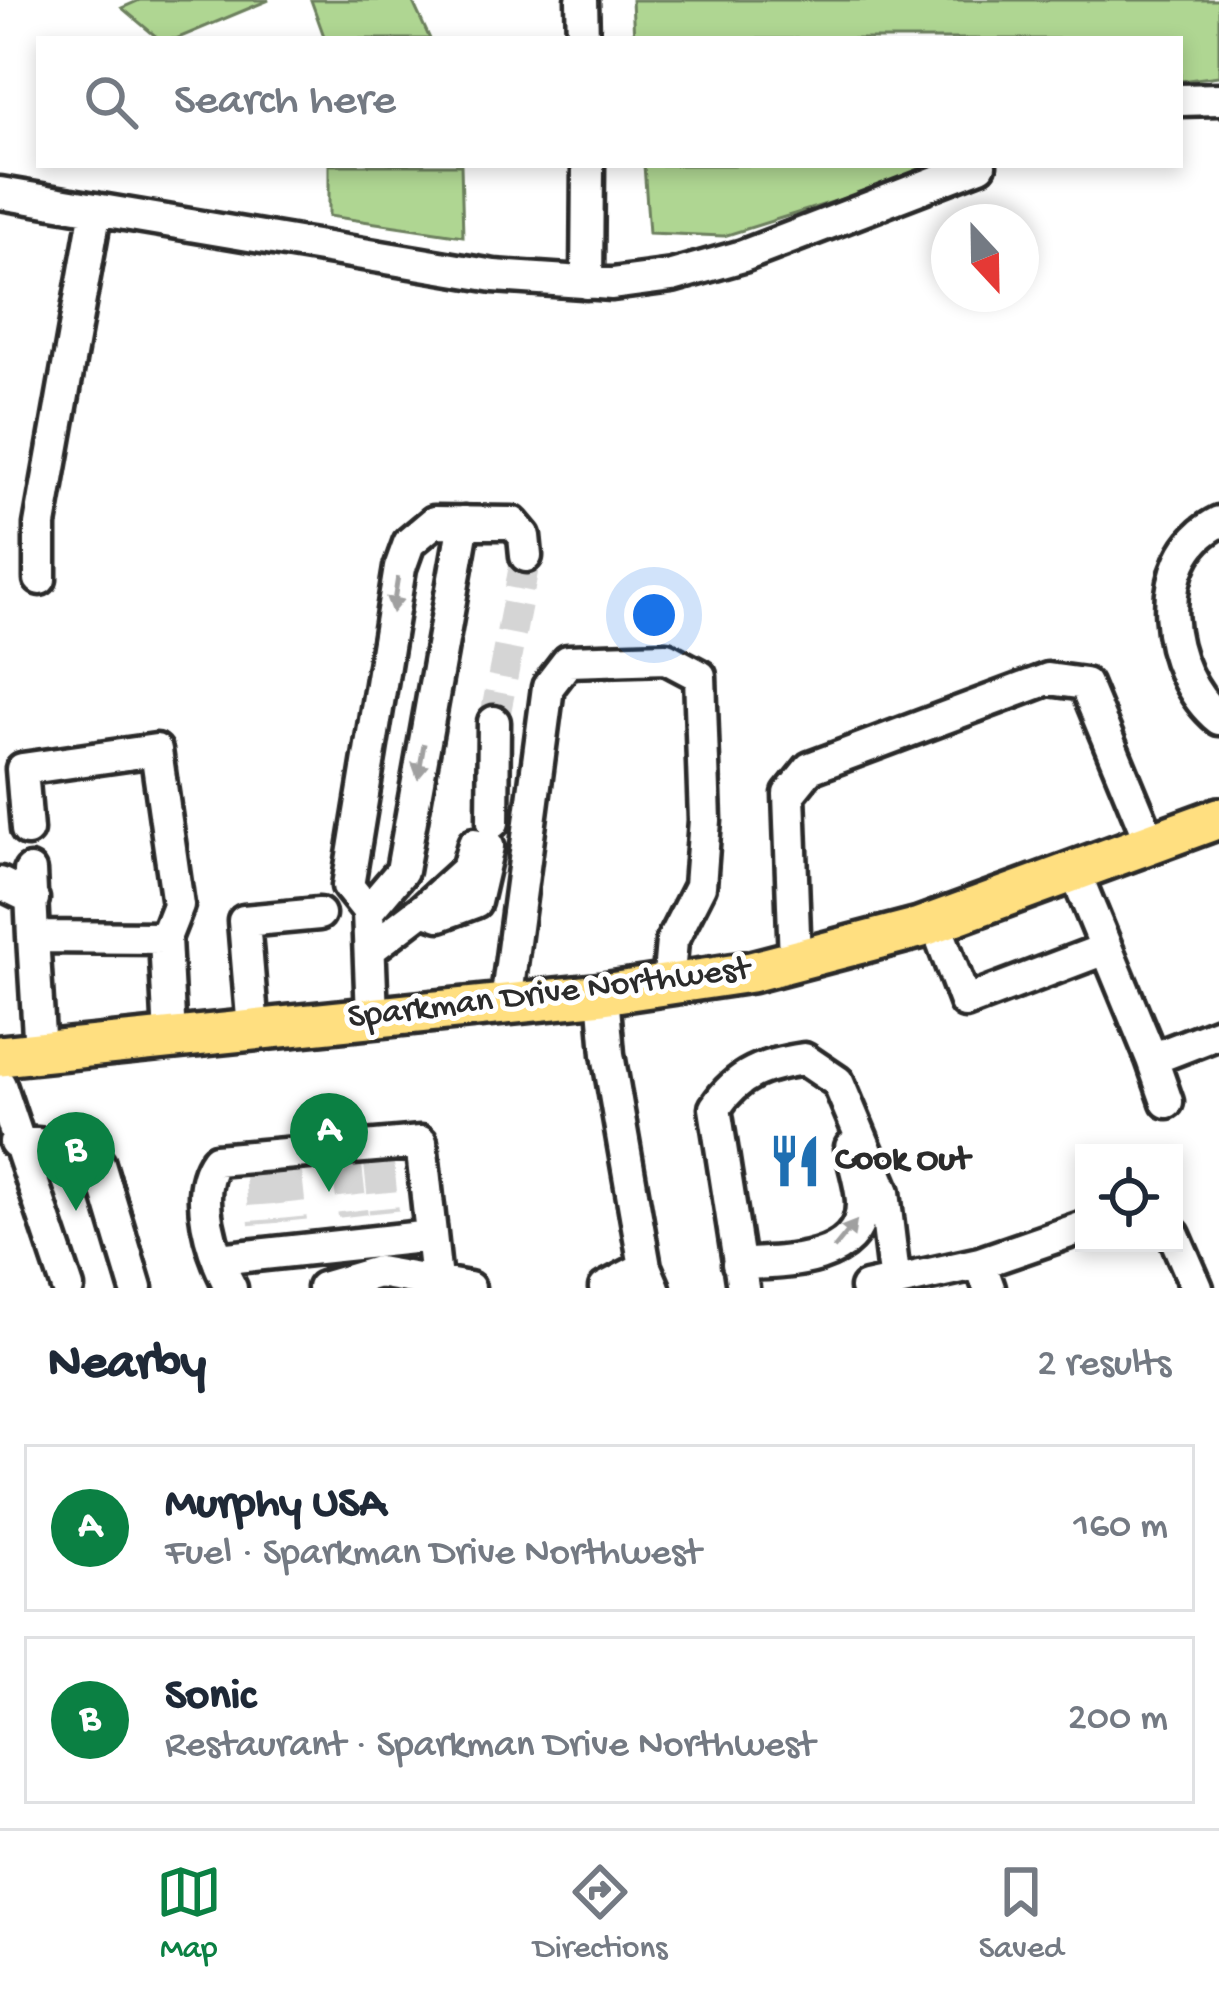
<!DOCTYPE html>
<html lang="en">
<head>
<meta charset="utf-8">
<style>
  :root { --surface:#fff; --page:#f6f6f7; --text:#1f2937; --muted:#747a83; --line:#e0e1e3; --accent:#0b8043 }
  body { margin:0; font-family:"Gochi Hand",sans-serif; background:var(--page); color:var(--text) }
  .controls { position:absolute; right:36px; bottom:36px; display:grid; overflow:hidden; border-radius:0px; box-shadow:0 6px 18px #0003 }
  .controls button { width:108px; height:108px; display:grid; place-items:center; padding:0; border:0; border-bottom:3px solid var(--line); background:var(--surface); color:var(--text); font:60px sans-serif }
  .compass { position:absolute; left:931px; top:204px; width:108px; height:108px; border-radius:50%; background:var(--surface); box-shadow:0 6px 18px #0003; rotate:158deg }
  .you { position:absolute; left:654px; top:615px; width:42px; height:42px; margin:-30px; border:9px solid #fff; border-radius:50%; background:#1a73e8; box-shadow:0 0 0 18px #1a73e833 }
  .badge { display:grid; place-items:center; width:78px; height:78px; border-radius:50%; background:var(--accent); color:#fff; font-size:39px; font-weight:700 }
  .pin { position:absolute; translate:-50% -99px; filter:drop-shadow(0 3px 6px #0008) }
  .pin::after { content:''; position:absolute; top:63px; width:42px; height:36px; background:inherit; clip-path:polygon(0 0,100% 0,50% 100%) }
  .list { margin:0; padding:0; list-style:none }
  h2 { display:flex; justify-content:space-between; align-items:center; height:156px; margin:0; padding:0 48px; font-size:51px }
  h2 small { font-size:39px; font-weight:400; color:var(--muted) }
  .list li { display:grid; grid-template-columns:78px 1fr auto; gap:36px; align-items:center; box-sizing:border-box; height:168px; margin:0 24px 24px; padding:0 24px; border:3px solid var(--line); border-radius:0px }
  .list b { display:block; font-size:45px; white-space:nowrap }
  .list p { margin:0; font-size:39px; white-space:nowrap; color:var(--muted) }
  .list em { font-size:39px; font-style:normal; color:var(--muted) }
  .icon { flex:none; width:66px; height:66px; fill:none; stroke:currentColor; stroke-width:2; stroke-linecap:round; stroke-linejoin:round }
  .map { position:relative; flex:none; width:1219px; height:1288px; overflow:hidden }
  .search { position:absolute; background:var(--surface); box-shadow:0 6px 18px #0003; left:36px; right:36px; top:36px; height:132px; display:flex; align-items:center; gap:30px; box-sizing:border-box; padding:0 42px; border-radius:0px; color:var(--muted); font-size:45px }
  .sheet { height:540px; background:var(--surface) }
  nav { display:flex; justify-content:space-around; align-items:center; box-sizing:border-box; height:168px; border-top:3px solid var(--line); background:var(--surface); font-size:33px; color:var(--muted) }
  nav a { display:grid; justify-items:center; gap:6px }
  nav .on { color:var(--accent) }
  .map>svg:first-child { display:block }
  .green { fill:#afd692; stroke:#6d805e; stroke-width:3 }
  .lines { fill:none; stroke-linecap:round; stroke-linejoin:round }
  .minor-tunnel { stroke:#d5d5d5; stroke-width:30; stroke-dasharray:30 15; stroke-linecap:butt }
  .minor-casing { stroke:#2b2b2b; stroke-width:39 }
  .major-casing { stroke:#2b2b2b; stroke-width:48 }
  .minor { stroke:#fff; stroke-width:30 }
  .major { stroke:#ffdf80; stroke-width:39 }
  .oneway { fill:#a0a0a0 }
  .labels { text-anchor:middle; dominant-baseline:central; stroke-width:10; stroke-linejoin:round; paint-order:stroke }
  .street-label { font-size:36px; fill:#2b2b2b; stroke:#fff }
  .poi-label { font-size:36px; font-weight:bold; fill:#2b2b2b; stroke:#fff; text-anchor:start }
</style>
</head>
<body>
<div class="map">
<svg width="1219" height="1288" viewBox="0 0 1219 1288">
  <rect width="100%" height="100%" fill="#fff"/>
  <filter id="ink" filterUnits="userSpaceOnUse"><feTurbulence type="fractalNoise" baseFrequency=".00833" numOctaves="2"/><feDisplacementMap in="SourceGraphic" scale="24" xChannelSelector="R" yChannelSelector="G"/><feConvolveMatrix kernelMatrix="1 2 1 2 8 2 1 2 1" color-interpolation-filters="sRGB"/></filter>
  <g filter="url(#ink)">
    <!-- green -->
    <path class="green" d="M140,0H269L176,39H159L122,8Z
      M311,0H412L430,39H325Z
      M632,0H1219V76L1180,81V39H634Z
      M329,165H461L463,236L329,216Z
      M644,165H951L724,236L649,233Z"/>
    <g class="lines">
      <!-- minor-tunnel -->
      <path class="minor-tunnel" d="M494,722L526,556
        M379,1163L384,1212
        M347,1166L353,1216
        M287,1173L292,1221
        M260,1175L264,1224"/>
      <defs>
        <path id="minor" d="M582,0L583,39
          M1180,100L1219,99
          M0,193L494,276L612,284L672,276L743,256L980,165
          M587,283L588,165
          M1219,522C1147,557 1164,674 1219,719
          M40,579V525L96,209
          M493,822L494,722
          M27,830L22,769L156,750L178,905L165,938L170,1039
          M30,871L33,937
          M1075,872L1152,1059L1219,1033
          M0,883L33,899
          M423,909L467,869L474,844
          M368,911L348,886L400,568L409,543L434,522L513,523L524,536L526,556
          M935,922L965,1002L1105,949
          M373,947L423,909L440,915L475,902L488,846
          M795,961L789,794L810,768L1048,679L1085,684L1151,844
          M603,994L608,1054L645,1267L654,1288
          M506,1003L548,687L568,661L666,658L700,676L705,820L700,886L672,941L668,986
          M372,1017L368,911L402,871L464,522
          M253,1030L244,921L319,914
          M40,1052L33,937L165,938
          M1152,1059L1167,1102
          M0,1085L68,1288
          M15,1142L78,1148L99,1164L136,1288
          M1174,1235L1197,1288
          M218,1259L431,1236
          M980,1263L1084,1227
          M738,1264C779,1263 862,1264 862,1204C862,1186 854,1165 851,1147
          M231,1288C212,1254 192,1193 216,1160L421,1142L436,1280
          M323,1288L378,1272L469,1288
          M605,1288L645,1267
          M743,1288L715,1108C738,1073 764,1065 804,1059L838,1082L884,1192L895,1284
          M866,1288L980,1263L989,1288"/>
        <path id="major" d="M0,1056L603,994L751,972L919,928L1219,818"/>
      </defs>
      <!-- minor casing -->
      <use href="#minor" class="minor-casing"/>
      <!-- major casing -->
      <use href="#major" class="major-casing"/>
      <!-- minor -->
      <use href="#minor" class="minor"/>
      <!-- major -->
      <use href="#major" class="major"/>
    </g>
    <!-- one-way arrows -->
    <defs><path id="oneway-solid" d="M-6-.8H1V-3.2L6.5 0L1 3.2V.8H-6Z" transform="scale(3)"/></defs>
    <g class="oneway">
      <use href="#oneway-solid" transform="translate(395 595) rotate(99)"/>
      <use href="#oneway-solid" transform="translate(421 761) rotate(100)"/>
      <use href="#oneway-solid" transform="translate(845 1235) rotate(-51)"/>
    </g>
  </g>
  <!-- icons -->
  <defs>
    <symbol id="restaurant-bare" viewBox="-9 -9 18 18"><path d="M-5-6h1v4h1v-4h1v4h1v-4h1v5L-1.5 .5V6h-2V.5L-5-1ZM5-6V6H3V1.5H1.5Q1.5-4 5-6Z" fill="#1f6fb2" stroke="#fff" stroke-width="2.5" paint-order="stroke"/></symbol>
  </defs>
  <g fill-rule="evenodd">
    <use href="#restaurant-bare" x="757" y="1123" width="76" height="76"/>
  </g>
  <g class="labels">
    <!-- street labels -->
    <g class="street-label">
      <text transform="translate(549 995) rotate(-7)">Sparkman Drive Northwest</text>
    </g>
    <!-- poi labels -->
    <g class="poi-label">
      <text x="835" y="1161">Cook Out</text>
    </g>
  </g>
</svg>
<div class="controls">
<button><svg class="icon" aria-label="locate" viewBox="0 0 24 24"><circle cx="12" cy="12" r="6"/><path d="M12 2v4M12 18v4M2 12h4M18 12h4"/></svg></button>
</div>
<svg class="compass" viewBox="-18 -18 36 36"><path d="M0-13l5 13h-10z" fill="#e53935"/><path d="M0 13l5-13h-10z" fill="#747a83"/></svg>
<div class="you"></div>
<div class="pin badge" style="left:329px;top:1192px">A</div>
<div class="pin badge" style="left:76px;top:1211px">B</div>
<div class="search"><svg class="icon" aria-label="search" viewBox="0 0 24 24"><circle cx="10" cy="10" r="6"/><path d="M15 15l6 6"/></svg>Search here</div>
</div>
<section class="sheet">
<h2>Nearby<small>2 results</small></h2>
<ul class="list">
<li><span class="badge">A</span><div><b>Murphy USA</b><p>Fuel · Sparkman Drive Northwest</p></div><em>160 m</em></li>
<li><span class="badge">B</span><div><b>Sonic</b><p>Restaurant · Sparkman Drive Northwest</p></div><em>200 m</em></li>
</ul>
</section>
<nav>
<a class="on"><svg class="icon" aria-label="map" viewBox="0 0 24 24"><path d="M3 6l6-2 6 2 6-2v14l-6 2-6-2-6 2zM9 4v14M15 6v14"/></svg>Map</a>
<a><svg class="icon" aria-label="directions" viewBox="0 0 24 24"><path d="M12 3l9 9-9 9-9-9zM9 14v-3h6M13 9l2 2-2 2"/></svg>Directions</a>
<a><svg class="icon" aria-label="saved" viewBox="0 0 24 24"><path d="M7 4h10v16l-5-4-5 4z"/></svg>Saved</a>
</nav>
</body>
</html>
